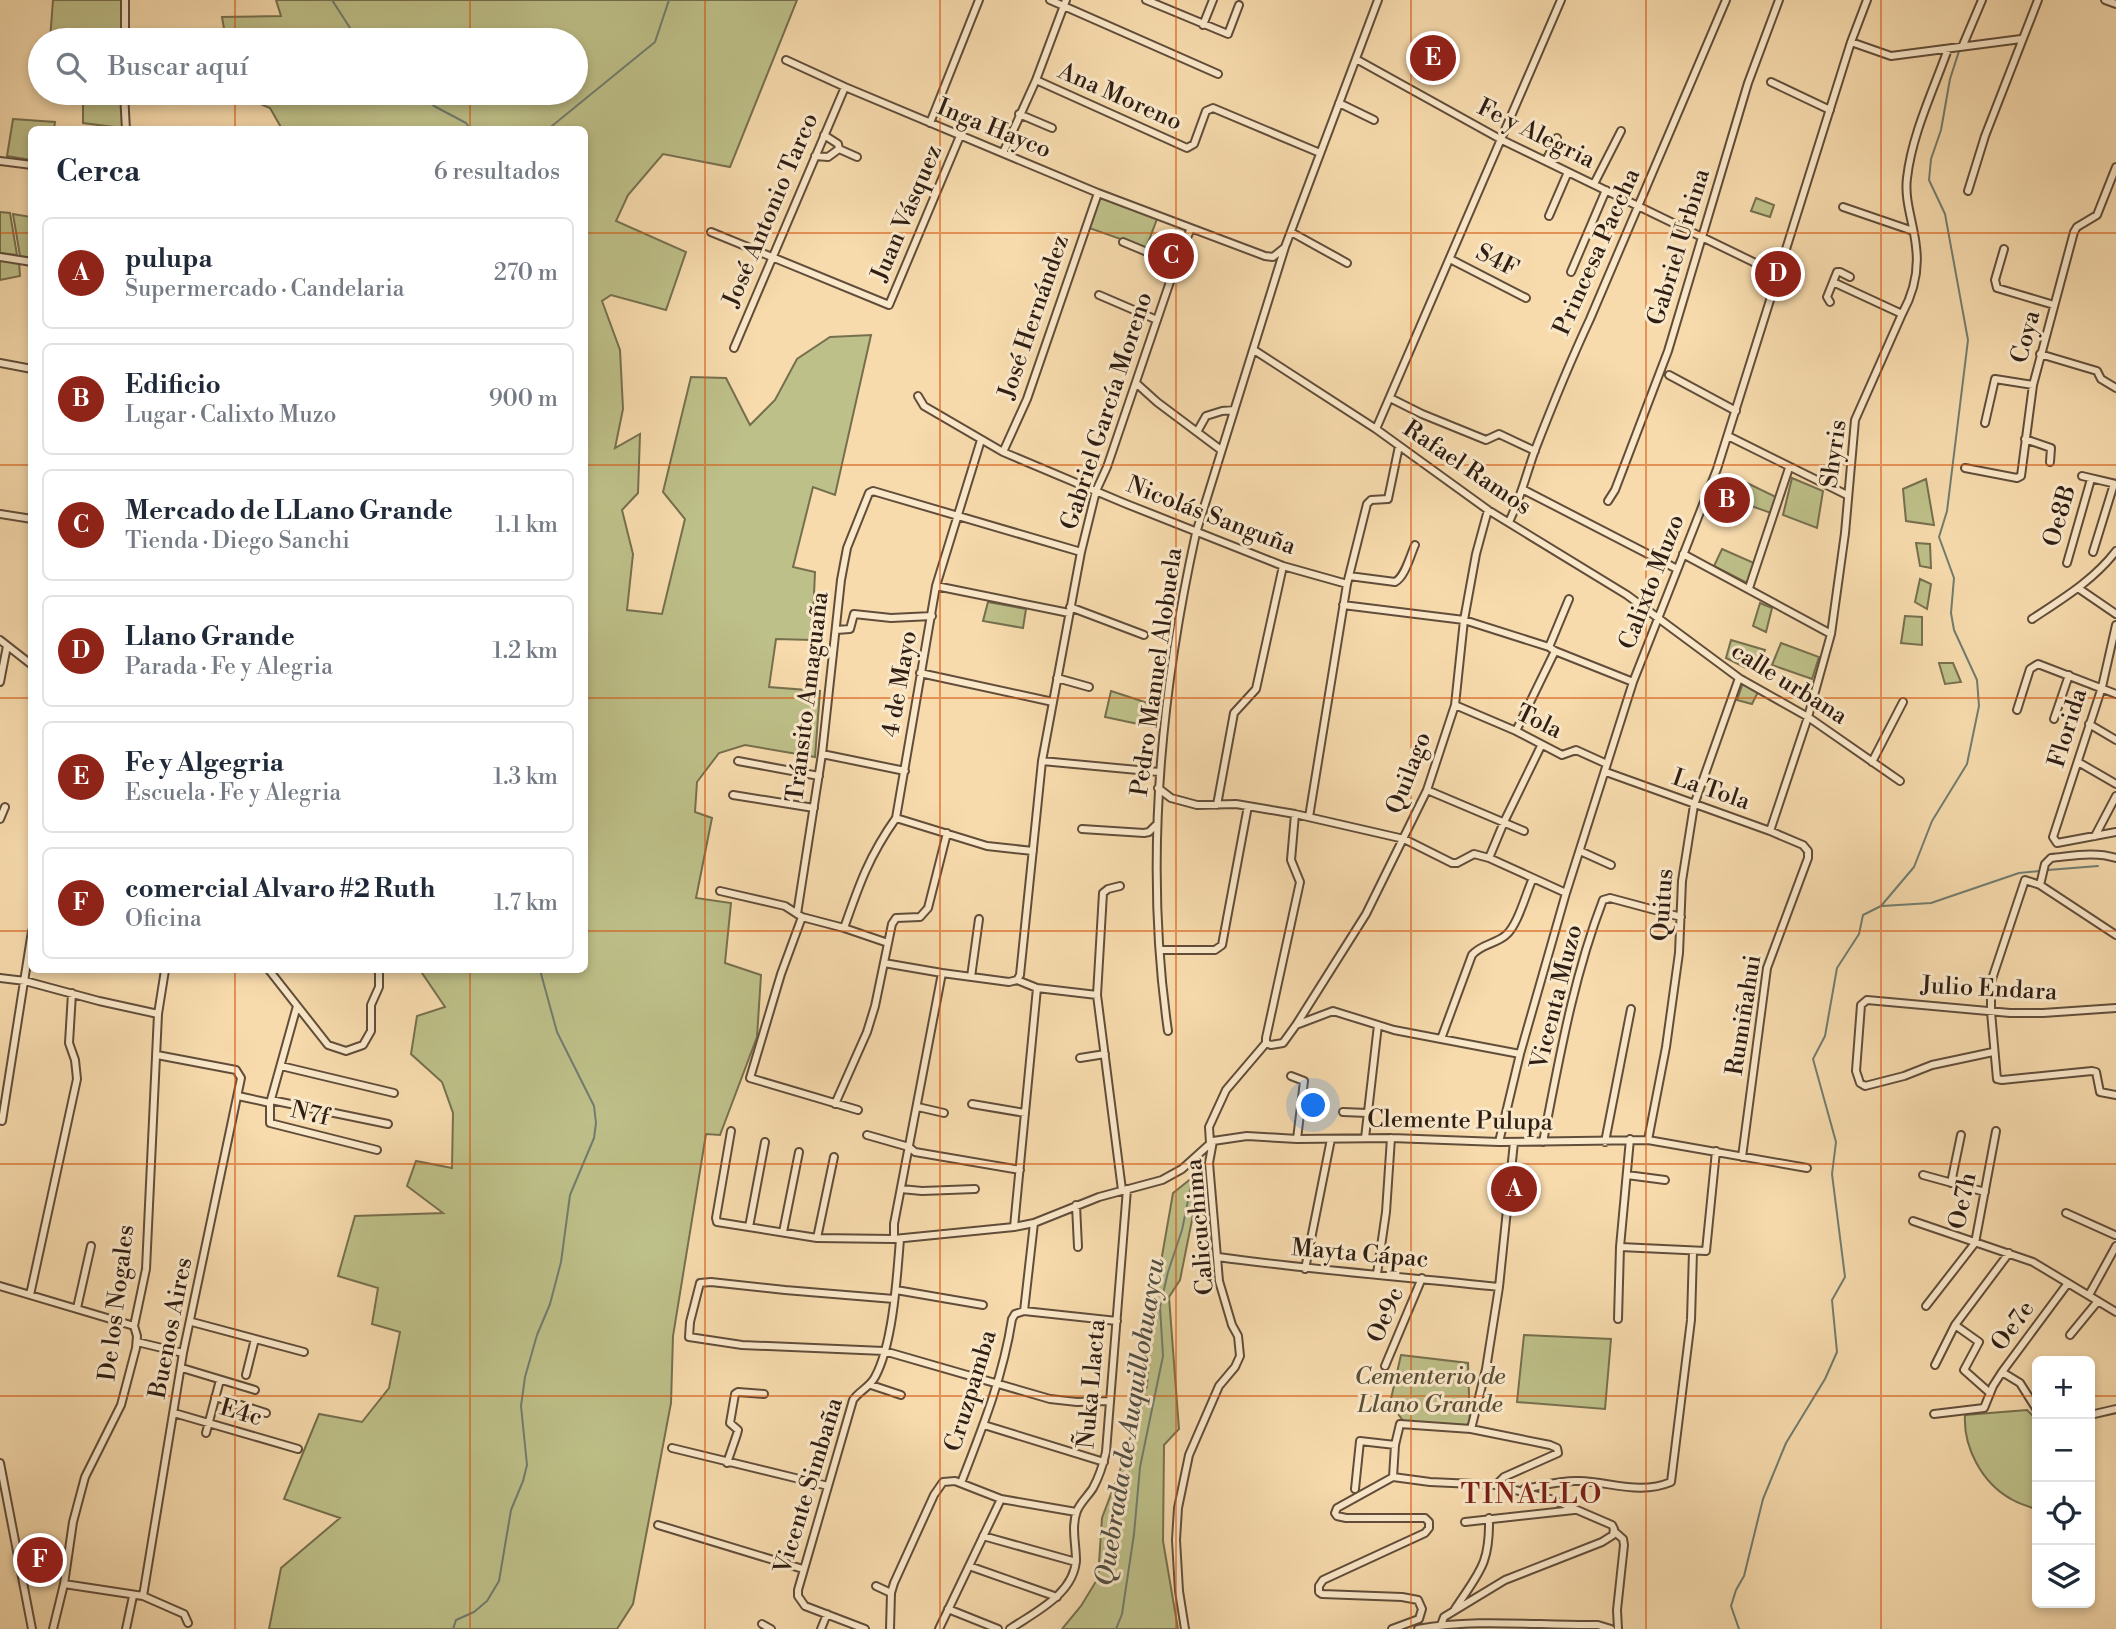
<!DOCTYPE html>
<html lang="es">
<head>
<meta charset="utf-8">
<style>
  :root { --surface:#fff; --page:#f2f2f3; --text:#1f2937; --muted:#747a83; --line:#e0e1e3; --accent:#8f2418 }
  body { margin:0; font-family:"Libre Bodoni",serif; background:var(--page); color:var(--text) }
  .controls { position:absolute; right:21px; bottom:21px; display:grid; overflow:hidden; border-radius:10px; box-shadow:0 4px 10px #0003 }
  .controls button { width:63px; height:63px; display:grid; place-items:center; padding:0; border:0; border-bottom:2px solid var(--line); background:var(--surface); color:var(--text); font:35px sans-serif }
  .you { position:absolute; left:1314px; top:1106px; width:24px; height:24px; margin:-18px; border:5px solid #fff; border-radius:50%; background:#1a73e8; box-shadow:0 0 0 10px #1a73e833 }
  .badge { display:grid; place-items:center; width:46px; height:46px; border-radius:50%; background:var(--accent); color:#fff; font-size:23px; font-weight:700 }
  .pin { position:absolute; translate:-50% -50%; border:4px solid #fff; box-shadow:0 2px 7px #0006 }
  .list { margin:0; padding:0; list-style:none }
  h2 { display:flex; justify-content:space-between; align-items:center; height:91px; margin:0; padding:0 28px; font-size:30px }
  h2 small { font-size:23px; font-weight:400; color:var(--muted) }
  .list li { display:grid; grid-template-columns:46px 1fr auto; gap:21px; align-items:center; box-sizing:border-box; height:112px; margin:0 14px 14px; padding:0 14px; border:2px solid var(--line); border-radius:10px }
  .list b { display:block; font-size:26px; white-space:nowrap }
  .list p { margin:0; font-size:23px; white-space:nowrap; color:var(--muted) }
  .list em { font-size:23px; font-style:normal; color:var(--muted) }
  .icon { flex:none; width:38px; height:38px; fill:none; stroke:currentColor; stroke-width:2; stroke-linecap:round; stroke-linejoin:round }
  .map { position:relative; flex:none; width:2116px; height:1629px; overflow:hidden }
  .search { position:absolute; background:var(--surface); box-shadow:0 4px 10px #0003; left:28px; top:28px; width:560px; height:77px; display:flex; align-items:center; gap:18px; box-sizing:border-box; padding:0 24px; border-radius:38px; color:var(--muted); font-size:26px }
  .panel { position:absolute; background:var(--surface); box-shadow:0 4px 10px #0003; left:28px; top:126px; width:560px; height:847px; border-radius:10px }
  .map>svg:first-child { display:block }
  .green { fill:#bec089; stroke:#766f4e; stroke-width:2 }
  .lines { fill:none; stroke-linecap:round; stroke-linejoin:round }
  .stream { stroke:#717c6f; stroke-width:2 }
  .minor-casing { stroke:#614d3a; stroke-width:10 }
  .minor { stroke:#fae8ca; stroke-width:6 }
  .grid { fill:none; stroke:#d6530d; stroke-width:2; stroke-opacity:0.55 }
  .labels { text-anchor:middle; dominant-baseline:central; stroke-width:6; stroke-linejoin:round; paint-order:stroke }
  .street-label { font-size:24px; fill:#2f1e14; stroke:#fae8ca }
  .park-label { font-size:24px; font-style:italic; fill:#5a4f37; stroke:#fae8ca }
  .water-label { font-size:26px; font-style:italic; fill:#504d42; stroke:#fae8ca }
  .quarter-label { font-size:28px; letter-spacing:2px; fill:#7a1f14; stroke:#fae8ca }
</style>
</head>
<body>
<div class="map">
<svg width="2116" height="1629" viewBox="0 0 2116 1629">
  <rect width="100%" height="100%" fill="#f7dbad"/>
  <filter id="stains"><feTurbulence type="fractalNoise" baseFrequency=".00286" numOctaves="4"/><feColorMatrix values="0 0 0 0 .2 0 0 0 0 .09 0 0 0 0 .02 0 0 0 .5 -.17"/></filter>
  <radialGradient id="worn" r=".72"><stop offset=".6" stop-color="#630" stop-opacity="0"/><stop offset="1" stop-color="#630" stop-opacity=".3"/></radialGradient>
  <!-- green -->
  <path class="green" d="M53,0H122V40H50Z
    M276,0H797L730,167L663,154L628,195L616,221L686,252L666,310L611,295L602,301L620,350L623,409L615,448L640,434L638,493L622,510L633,554L627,610L662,614L685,519L663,492L691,377L726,378L750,425L775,400L797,359L830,337L871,335L835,495L813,487L793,567L815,572L812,640L776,639L769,687L820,691L815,757L745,745L719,753L697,782L695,812L712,818L696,898L731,903L725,963L761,975L757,1037L720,1135L706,1134L673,1336L671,1403L633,1604L617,1629H269L281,1568L340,1518L284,1499L319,1414L362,1422L389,1388L400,1332L372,1324L378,1288L338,1276L355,1216L443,1213L407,1186L416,1161L452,1168L453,1113L442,1082L411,1054L417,1016L445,1007L420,970H584V130L282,129L270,108L234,93H576V40H226L222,17L281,16Z
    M83,93H122V128L83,123Z
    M13,119L55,122L54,129L32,130L31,160L7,156Z
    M1099,197L1157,219L1146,248L1089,228Z
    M1756,198L1774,205L1770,217L1751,211Z
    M0,212L10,213L17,255L0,253Z
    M13,214L31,217V258L20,256Z
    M0,260L19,262L20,276L0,280Z
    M1792,478L1823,491L1817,528L1783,515Z
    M1926,479L1934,525L1906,521L1903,489Z
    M1747,483L1776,497L1771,513L1740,502Z
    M1916,543L1930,544L1931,568L1920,566Z
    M1722,549L1754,563L1747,583L1714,566Z
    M1920,579L1931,584L1927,609L1915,602Z
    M988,602L1026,609L1023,628L983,621Z
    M1760,603L1772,608L1766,632L1753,626Z
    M1905,616L1922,617V645L1901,643Z
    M1731,640L1765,650L1756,673L1726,658Z
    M1781,643L1819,657L1812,679L1772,665Z
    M1939,663H1953L1961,682L1945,684Z
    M1743,683L1758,692L1752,704L1737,700Z
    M1111,691L1160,707L1157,728L1105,717Z
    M1202,1170L1180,1280L1169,1297L1179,1429L1164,1445L1163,1541L1178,1629H1062L1081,1606L1098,1578L1102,1518L1120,1470L1147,1386L1149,1356L1147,1304L1158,1279L1173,1193Z
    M1524,1335L1611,1339L1605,1409L1517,1402Z
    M1401,1355L1468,1363L1470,1427L1404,1422L1390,1403Z
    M2027,1410L2037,1420V1510C2029,1506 2019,1504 2011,1499C1982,1483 1963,1447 1965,1415Z"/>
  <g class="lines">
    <!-- stream -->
    <path class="stream" d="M332,0L352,31L365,40
      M1966,29L1978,0
      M421,93L434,106L466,123L471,130
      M547,130L655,42L669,0
      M2048,870L2098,866
      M1882,906L1931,903L2019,873L2040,871
      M453,1629L456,1620L474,1612L487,1601L499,1581L511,1510L523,1481L527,1465L521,1406L525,1377L537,1335L550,1304L561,1262L570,1195L594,1138L596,1123L594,1106L557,1032L540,970
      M1116,1629L1122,1614L1134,1534L1140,1467L1163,1356L1160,1307L1168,1272L1182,1230L1192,1181
      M1739,1629L1731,1606L1736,1590L1744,1576L1763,1499L1786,1443L1825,1379L1837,1352L1832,1300L1845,1277L1832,1174L1836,1142L1813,1059L1825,1036L1837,968L1859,934L1863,915L1881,906L1914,867L1932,821L1967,764L1979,706L1977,680L1954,630L1951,613L1954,578L1939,537L1947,511L1968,340L1945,214L1929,180L1931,159L1941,130L1950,79L1960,48"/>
    <defs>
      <path id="minor" d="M1050,0L1218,74
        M1146,0L1228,34L1239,5
        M2105,0L2116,4
        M1203,25L1213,0
        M125,40V0
        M1851,42L1891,56L2021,39
        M1963,45L1982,0
        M1356,59L1502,140L1778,274
        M786,60L845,87L1098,193L1265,256L1273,257L1284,248
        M1036,80L1187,148L1194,144L1206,111L1213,108L1320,153
        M1771,82L1830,110
        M124,93L126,130
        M1339,103L1374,120
        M1019,114L1052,128
        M930,123L979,0
        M824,135L838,144L839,149
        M1003,153L1036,80L1066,0
        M815,156L828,157L839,149L857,157
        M0,161L32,165
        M1546,161L1557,138
        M1594,184L1621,131
        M1968,191L1985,136L2038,0
        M1843,207L1913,231
        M1549,216L1568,172
        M711,232L889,305L960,136
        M1291,232L1347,263
        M1123,242L1176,264
        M2004,249L1995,280L1997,288L2054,305
        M0,257L32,262
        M1450,259L1526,298
        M1571,272L1606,190
        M1833,282L1902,314
        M1099,295L1157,320
        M1830,302L1827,297L1837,272H1840L1850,277
        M734,348L845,87
        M1254,350L1376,429L1488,510L1627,595L1739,678L1808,717L1900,781
        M2040,354L2097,371L2101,379L2116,388
        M0,363L32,369
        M1669,375L1736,411
        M1136,383L1157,402L1221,450
        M918,396L924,406L1003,452L1124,503L1283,566L1347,584
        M1390,398L1422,414L1486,440L1499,434L1535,451
        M1985,423L1995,379L2033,385
        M1376,429L1561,0
        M1197,432L1206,416L1222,411L1234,410
        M1728,436L1847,495
        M2025,439L2051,448L2050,462
        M1003,452L1027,399L1098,193
        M1965,468L2017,478L2021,476L2033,385L2074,232L2077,227L2097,215L2116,167
        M2082,476L2116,484
        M1524,490L1677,569
        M1608,501L1615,490L1668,351L1748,83L1779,0
        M0,514L32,519
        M1509,522C1521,497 1526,475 1535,450C1552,406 1570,362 1590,319L1726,0
        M2093,552L2114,484
        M1683,554L1831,634
        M2067,563L2091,479
        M1349,576L1395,582C1405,577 1410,556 1415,545
        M936,586L1069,613
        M1749,588L1789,468
        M2078,588L2116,614
        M1343,605L1464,620L1549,647L1555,651L1633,682
        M1070,607L1144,635
        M2032,619C2062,599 2094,580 2116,551
        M2116,625L2102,687L2053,837L2057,843L2116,832
        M836,630L850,629L854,614L891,618L932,616
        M0,640L32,665
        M1549,647L1569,599
        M920,673L1053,702
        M1057,678L1089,687
        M0,682L7,646
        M1455,705L1516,731L1562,755L1576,750L1607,764
        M2017,710L2030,669L2038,664L2116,694
        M2054,719L2069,675
        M2089,724L2116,740
        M1516,731L1555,651
        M822,754L905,771
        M738,761L819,776
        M1042,761L1159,772
        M1872,762L1903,702
        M2078,762L2116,784
        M1606,772L1770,831L1803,845L1808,851V858L1767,968L1742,1157
        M1158,788L1171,798L1197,805L1236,804L1295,814L1404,839L1452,863H1457L1474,854L1489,858L1566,893
        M1427,790L1524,831
        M733,795L814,808
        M1217,805L1234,713L1256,689L1283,566
        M1309,817L1347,584L1367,504L1371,500L1388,499L1399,446
        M896,818L987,846L1033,851
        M0,819L5,807
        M1082,829L1144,833L1149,832L1156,825
        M1770,831L1808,717L1831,634L1845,533L1855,420L1902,314C1913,294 1919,270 1916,247C1914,224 1904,201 1907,178C1912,134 1933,91 1948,49
        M2095,836L2116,796
        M1580,851L1611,865
        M1489,858L1504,822L1541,746
        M2040,885L2045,864L2051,858C2072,856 2095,851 2116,858
        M1120,886L1108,889L1103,893L1097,995L1122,1190
        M720,891L785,906L802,917L844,928L888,943
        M797,914L822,754L841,580L847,548L869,493L873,491L1081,552
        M802,917L781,974L750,1078L858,1110
        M844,928C859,885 869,856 896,818L936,586L981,440
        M2116,935L2040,885L2025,880L1991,982V1012L1997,1079L2002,1080L2092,1071L2096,1072L2100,1092L2116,1095
        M1160,950H1215L1222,945L1248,806
        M884,963L942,973L1009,982L1017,980L1020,975L1042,761L1081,552L1096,491L1107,467L1176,264L1191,228
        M269,970L328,1045L346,1051L363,1045L371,1031V1005L379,987V970
        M971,977L979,919
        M0,978L25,981L99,1001L158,1014
        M1017,980L1037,988L1097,995
        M297,1006L270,1103V1123L377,1150
        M1296,1025L1366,914L1427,790L1455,705L1464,620L1476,554L1488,510
        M1168,1031C1144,865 1160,696 1196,533L1285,247L1378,0
        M1266,1043V1038L1300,882L1291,860L1295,814
        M1266,1043L1271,1045L1283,1043L1296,1025L1333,1011L1394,1030L1441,1039
        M1993,1052L1932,1065L1904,1076L1865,1086L1860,1083L1856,1071L1861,1005L1867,1000L2010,1013H2043L2116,1008
        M1520,1054L1441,1039L1472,955C1481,944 1496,944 1506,935C1518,925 1526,893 1533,878
        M1080,1058L1105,1054
        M281,1066L394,1093
        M1291,1076L1304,1081L1297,1139
        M238,1096L270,1103
        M271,1100L388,1124
        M835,1104L867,1032L875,1006L892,924L896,918L920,917L928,908L947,833
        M972,1104L1025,1113
        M918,1107L944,1113
        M1343,1112L1367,1113
        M2,1121L32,931
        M731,1131L716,1218L717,1222L817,1238L894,1239L1014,1227L1034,1223L1099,1197L1162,1180L1182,1169L1213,1141L1247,1136L1297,1139L1391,1138L1499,1142L1648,1140L1807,1168
        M867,1135L909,1147L915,1152L1020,1170
        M1365,1138L1378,1025
        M1648,1140L1666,1047L1679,953L1682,881L1694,805L1739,678
        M1499,1142L1520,1054L1566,893L1633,682L1717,469L1851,42L1867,0
        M1543,1142C1559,1060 1573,978 1603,900L1610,898L1681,917
        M1605,1142L1631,1009
        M1210,1143L1209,1127L1226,1090L1266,1043
        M1627,1175L1665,1180
        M1923,1175L1985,1192
        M1951,1183L1961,1135
        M901,1189L922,1191L975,1189
        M1076,1205L1078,1247
        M2066,1213L2115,1235
        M1913,1221L2033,1262L2116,1312
        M749,1227L765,1142
        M1014,1227L1037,988
        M783,1232L799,1152
        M817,1238L834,1157
        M894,1239V1224L942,973
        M1620,1247L1706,1251L1716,1151
        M1218,1257C1311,1270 1405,1277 1499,1287
        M1305,1269L1331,1139
        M1377,1274L1386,1212L1391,1138
        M0,1286L134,1326
        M896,1290L983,1305
        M30,1295L77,1079L75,1060L69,1043L72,993
        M2089,1295L2116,1246
        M894,1299L785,1290L711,1282L700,1283L690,1322L689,1337L742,1345L884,1351L1050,1399L1077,1402L1110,1401
        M1926,1306L1975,1243L1996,1131
        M77,1308L91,1246
        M1024,1311L1117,1321
        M1618,1319L1620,1247L1630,1139
        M192,1322L304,1352
        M1955,1325L1979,1342L1964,1370L1990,1393
        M2070,1335L2098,1301
        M137,1342L183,1353
        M1935,1365L1955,1325L2009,1253
        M1385,1366L1422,1278
        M182,1368L255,1390
        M2002,1372L2020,1383L2037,1410
        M246,1375L255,1339
        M871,1385L901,1395
        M215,1397L266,1413
        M174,1413L298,1449
        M1934,1414L1984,1408L1993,1386L2002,1372L2068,1283
        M2090,1415L2116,1409
        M984,1425L1104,1462
        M1471,1429L1486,1369L1499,1287L1514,1142
        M206,1433L220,1380
        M672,1448L828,1486
        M0,1463L32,1629
        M727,1463L737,1434L738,1430L730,1423L735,1394L738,1392L764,1394
        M1393,1477L1395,1445L1400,1424L1471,1429L1550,1445L1557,1448L1558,1453L1504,1477L1496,1485L1554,1500L1612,1525L1614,1529L1613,1535L1602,1542L1505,1580L1444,1617L1441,1625
        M1393,1477L1430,1482L1496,1485
        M961,1483C982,1429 1003,1377 1012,1319L1015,1314L1024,1311L1034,1223
        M1355,1489L1360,1441L1395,1445
        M1524,1489C1542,1486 1560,1480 1579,1481C1611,1482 1640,1495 1671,1482L1691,1320L1693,1251
        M1465,1522L1574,1510
        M658,1525L803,1569
        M1615,1532L1623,1539L1624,1545L1617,1610L1618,1629
        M983,1536L1076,1562
        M969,1566L1057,1597
        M64,1584L143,1596L183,1353L241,1078L236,1070L157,1055
        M876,1586L891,1593
        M143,1596L184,1614L188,1623
        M948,1609L998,1629
        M1455,1609C1479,1572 1490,1565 1489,1518
        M762,1624L771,1629
        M53,1629L64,1584L73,1522L85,1477L121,1405L136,1348L137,1336L134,1326L146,1269L158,1014L165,970
        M126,1629L133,1596
        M821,1629L827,1614
        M865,1629L805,1606L798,1596V1590L853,1400C859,1391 870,1387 875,1377C893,1344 897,1277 900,1239
        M890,1629L891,1593L894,1583L934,1495L943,1482L955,1481L1001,1499L1076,1512
        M939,1629L1001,1499
        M1010,1629C1035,1612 1074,1594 1076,1560C1076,1545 1071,1526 1077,1511C1080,1503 1088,1496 1093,1488C1099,1477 1103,1465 1106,1452L1127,1189
        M1185,1629L1179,1591L1176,1540L1178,1508L1189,1455L1219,1386L1235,1367L1240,1356L1238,1336L1232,1325L1219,1281L1209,1163L1213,1141
        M1392,1629L1419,1619L1422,1609L1418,1600L1402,1597L1322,1594L1319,1592V1586L1323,1580L1425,1533L1429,1528V1522L1425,1518H1346L1337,1516L1335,1513L1337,1508L1393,1477
        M1418,1629C1477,1618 1538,1626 1598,1625L1611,1629"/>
    </defs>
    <!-- minor casing -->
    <use href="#minor" class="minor-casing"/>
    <!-- minor -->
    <use href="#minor" class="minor"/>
  </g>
  <!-- grid -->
  <path class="grid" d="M235,0V40M470,0V40M705,0V1629M940,0V1629M1176,0V1629M1411,0V1629M1646,0V1629M1881,0V1629M235,93V130M470,93V130M0,233H32M584,233H2116M0,465H32M584,465H2116M0,698H32M584,698H2116M0,931H32M584,931H2116M235,970V1629M470,970V1629M0,1164H2116M0,1396H2037M2090,1396H2116"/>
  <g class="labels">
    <!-- street labels -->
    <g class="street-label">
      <text transform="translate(1120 97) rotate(24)">Ana Moreno</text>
      <text transform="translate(994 129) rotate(22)">Inga Hayco</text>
      <text transform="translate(1536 134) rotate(26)">Fe y Alegria</text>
      <text transform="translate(771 210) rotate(-67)">José Antonio Tarco</text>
      <text transform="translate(907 213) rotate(-67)">Juan Vásquez</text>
      <text transform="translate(1679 247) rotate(-73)">Gabriel Urbina</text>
      <text transform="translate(1597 252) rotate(-66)">Princesa Paccha</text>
      <text transform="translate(1497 261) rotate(27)">S4F</text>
      <text transform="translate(1034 317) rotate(-71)">José Hernández</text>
      <text transform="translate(2026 337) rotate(-75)">Coya</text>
      <text transform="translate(1107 411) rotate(-72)">Gabriel García Moreno</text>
      <text transform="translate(1834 454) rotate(-82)">Shyris</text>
      <text transform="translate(1467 468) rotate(34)">Rafael Ramos</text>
      <text transform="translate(1211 516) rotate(21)">Nicolás Sanguña</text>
      <text transform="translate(2060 516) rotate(-74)">Oe8B</text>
      <text transform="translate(1652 582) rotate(-69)">Calixto Muzo</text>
      <text transform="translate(1157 672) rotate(-82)">Pedro Manuel Alobuela</text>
      <text transform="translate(900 684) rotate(-80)">4 de Mayo</text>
      <text transform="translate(1789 684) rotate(32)">calle urbana</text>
      <text transform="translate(808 697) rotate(-83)">Tránsito Amaguaña</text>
      <text transform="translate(1539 722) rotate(26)">Tola</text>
      <text transform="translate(2068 728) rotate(-73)">Florida</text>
      <text transform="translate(1409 773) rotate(-69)">Quilago</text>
      <text transform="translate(1711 790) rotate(19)">La Tola</text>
      <text transform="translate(1663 905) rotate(-86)">Quitus</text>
      <text transform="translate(1989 989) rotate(3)">Julio Endara</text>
      <text transform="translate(1557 997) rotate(-76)">Vicenta Muzo</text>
      <text transform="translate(1744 1015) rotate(-81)">Rumiñahui</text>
      <text transform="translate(310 1114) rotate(13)">N7f</text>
      <text transform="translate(1460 1121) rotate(1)">Clemente Pulupa</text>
      <text transform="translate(1963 1201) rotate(-78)">Oe7h</text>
      <text transform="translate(1200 1227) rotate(-95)">Calicuchima</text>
      <text transform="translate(1360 1254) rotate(5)">Mayta Cápac</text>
      <text transform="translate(117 1303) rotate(-83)">De los Nogales</text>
      <text transform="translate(1386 1315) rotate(-67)">Oe9c</text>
      <text transform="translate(2013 1326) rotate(-54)">Oe7e</text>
      <text transform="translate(171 1328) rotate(-79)">Buenos Aires</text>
      <text transform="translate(1092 1384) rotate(-85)">Ñuka Llacta</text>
      <text transform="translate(971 1391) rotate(-73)">Cruzpamba</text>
      <text transform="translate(241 1413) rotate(16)">E4c</text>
      <text transform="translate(809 1486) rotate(-73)">Vicente Simbaña</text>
    </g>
    <!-- park labels -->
    <g class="park-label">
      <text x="1430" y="1377">Cementerio de<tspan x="1430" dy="28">Llano Grande</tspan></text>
    </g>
    <!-- water labels -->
    <g class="water-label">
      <text transform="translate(1130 1422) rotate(-81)">Quebrada de Auquillohuaycu</text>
    </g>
    <!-- quarter labels -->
    <g class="quarter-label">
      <text x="1532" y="1494">TINALLO</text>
    </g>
  </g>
  <rect width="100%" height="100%" filter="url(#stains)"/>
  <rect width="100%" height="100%" fill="url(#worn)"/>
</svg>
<div class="controls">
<button>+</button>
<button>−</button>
<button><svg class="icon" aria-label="locate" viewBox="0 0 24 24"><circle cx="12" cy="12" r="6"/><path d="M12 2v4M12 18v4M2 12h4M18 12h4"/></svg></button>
<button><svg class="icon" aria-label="layers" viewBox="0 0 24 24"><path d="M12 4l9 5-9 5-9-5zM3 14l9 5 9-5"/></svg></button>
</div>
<div class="you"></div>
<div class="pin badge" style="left:1514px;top:1189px">A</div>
<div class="pin badge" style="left:1727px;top:500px">B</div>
<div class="pin badge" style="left:1171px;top:256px">C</div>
<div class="pin badge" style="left:1778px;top:274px">D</div>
<div class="pin badge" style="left:1433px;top:58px">E</div>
<div class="pin badge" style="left:40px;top:1560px">F</div>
<div class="search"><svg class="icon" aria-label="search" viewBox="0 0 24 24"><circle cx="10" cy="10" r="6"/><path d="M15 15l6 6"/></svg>Buscar aquí</div>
<section class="panel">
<h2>Cerca<small>6 resultados</small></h2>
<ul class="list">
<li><span class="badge">A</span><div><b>pulupa</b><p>Supermercado · Candelaria</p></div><em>270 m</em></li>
<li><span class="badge">B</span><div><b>Edificio</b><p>Lugar · Calixto Muzo</p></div><em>900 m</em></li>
<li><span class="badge">C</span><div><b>Mercado de LLano Grande</b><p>Tienda · Diego Sanchi</p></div><em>1.1 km</em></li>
<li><span class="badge">D</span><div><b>Llano Grande</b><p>Parada · Fe y Alegria</p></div><em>1.2 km</em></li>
<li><span class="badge">E</span><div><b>Fe y Algegria</b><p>Escuela · Fe y Alegria</p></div><em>1.3 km</em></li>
<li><span class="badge">F</span><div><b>comercial Alvaro #2 Ruth</b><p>Oficina</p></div><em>1.7 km</em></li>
</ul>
</section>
</div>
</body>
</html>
